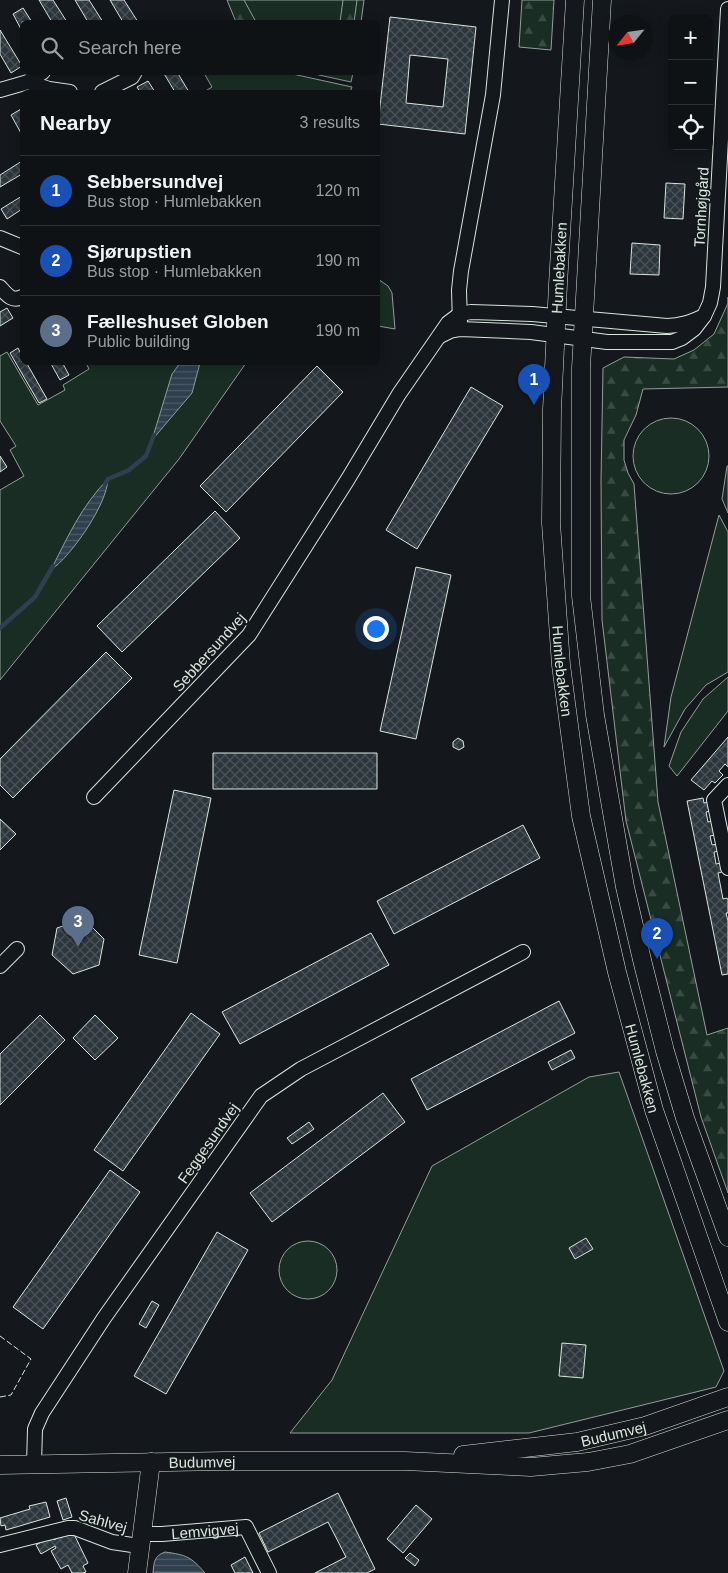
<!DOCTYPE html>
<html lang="en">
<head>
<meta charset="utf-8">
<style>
  :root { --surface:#0f1215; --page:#1d2022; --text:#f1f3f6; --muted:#9b9ea0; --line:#2f3234; --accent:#ffb74d }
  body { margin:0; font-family:Arial,sans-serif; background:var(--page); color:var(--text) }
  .controls { position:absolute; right:15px; top:15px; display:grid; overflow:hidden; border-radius:8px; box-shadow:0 2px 12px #0003 }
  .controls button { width:45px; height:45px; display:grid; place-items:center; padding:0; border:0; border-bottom:1px solid var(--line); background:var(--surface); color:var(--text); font:25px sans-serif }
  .compass { position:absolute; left:608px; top:15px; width:45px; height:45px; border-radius:50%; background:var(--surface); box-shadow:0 2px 12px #0003; rotate:240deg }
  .you { position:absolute; left:375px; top:628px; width:18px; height:18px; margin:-12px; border:4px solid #fff; border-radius:50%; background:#1a73e8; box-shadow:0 0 0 8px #1a73e833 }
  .badge { display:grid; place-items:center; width:32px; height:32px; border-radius:50%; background:var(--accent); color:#fff; font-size:16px; font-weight:700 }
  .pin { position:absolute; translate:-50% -41px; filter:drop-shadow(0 1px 2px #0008) }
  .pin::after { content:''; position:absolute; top:26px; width:18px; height:15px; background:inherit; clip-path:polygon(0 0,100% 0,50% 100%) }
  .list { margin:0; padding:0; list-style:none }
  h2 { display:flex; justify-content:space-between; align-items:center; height:65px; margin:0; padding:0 20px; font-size:21px }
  h2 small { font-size:16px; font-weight:400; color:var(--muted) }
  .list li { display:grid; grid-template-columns:32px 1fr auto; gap:15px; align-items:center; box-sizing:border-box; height:70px; padding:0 20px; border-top:1px solid var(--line) }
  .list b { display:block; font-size:19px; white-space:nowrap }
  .list p { margin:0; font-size:16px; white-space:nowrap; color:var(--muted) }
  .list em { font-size:16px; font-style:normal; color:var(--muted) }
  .icon { flex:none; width:28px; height:28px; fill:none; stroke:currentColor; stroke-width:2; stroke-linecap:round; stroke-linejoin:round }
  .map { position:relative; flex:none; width:728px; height:1573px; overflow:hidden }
  .search { position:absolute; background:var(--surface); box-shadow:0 2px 12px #0003; left:20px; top:20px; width:360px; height:55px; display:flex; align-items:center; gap:12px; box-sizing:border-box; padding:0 18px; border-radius:8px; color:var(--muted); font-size:19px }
  .panel { position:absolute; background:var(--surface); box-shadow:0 2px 12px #0003; left:20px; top:90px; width:360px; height:275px; border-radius:8px }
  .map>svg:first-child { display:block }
  .green { fill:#1a2d24; stroke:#939e99 }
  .forest { fill:url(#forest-firs); stroke:#939e99 }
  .water { fill:url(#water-rules); stroke:#939e99 }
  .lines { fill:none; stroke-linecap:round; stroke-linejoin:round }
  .stream { stroke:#2f3f4d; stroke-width:4.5 }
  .building { fill:url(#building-cross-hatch); stroke:#d8e6dc; fill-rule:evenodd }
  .minor-casing { stroke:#d8e6dc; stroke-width:16 }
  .tertiary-casing { stroke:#d8e6dc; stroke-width:19 }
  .minor { stroke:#14181c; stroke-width:14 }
  .tertiary { stroke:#14181c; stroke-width:18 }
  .fence { stroke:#d8e6dc; stroke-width:1; stroke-dasharray:6 2.5; stroke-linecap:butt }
  .labels { text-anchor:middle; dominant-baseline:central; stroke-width:4; stroke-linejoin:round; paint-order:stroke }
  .street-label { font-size:15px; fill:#d8e6dc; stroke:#14181c }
</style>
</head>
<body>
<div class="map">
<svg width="728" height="1573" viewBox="0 0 728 1573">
  <defs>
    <pattern id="forest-firs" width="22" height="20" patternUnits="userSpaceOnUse" patternTransform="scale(1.25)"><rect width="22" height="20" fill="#1a2d24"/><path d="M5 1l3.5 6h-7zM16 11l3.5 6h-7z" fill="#3b4b43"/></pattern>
    <pattern id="water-rules" width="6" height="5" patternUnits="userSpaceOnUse" patternTransform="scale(1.25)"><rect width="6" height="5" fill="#2f3f4d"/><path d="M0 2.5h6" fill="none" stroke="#4c5b66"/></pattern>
    <pattern id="building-cross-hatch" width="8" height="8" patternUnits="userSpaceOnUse" patternTransform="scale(1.25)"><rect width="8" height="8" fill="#2c363c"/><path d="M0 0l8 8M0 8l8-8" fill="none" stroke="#4a5358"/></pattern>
  </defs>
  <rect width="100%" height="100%" fill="#14181c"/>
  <!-- green -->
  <path class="green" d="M229,0H364L361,22H238Z
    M204,73H288L352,87L350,92H204L212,87Z
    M310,73H353L351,82Z
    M378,279L388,286L392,293L395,329L378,326Z
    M7,352L38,405L65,390L63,385L89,369L86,363H246L179,459L0,680V490L24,476L10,450L16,446L0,421V356Z
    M633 456a38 38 0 1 1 76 0a38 38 0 1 1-76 0Z
    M727,466H728V513L722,499Z
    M719,515L728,532V672L706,685L685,709L664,747L671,697Z
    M728,677V711L677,776L669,766L681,732L703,699Z
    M619,1072L724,1371L716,1387L529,1433H290L332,1380L432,1166L589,1077Z
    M279 1270a29 29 0 1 1 58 0a29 29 0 1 1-58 0Z"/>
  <!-- forest -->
  <path class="forest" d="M227,0H244L256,22H236Z
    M343,0H357L354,22H340Z
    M522,0H554L551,50L519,47Z
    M728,297V387L643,389L636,415L624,440V460L628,473L634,484L658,802L707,1035L728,1028V1193L701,1117L626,821L602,620L601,481L603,368L624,357L674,359L694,350L714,334L728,303Z"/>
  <!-- water -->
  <path class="water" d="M180,363H200L192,393L152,440L172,374Z
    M108,479C107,505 71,556 51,570C67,538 82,505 108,479Z
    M165,1552C187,1555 191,1557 205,1573H153C154,1562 154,1556 165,1552Z"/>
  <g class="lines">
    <!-- stream -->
    <path class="stream" d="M105,484L108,479L129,470L146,456L154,435
      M0,628L35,597L53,566"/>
  </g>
  <!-- building -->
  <path class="building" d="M39,0H53L67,22H52Z
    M75,0H89L103,22H88Z
    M110,0H124L138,22H123Z
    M23,8L32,22H22V31L13,14Z
    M390,17L476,27L465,134L378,124ZM410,55L448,59L443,107L406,103Z
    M0,30L22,66L11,73L0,54Z
    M163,72H177L189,92H175Z
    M148,81L155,92H140L137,87Z
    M21,109L22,111V135L11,115Z
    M22,161V174L0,187V175Z
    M666,183L685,184L683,219L664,218Z
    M22,196V209L7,219L1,209Z
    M632,243L660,245L659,275L630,274Z
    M7,308L13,318L0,326V312Z
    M18,348L22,356V362H26L47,399L39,403L10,353Z
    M50,362H62L69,375L60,380Z
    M317,366L343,392L226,512L200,486Z
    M471,387L503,406L417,549L386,530Z
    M0,456L7,467L0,472Z
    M215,511L240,538L122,652L97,626Z
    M416,567L451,575L416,739L380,731Z
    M106,652L132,678L13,798L0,785V759Z
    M728,737V767L725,764L719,771L723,775L715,783L712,781L704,790L691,780Z
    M458,738L463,741L464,747L459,750L453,747V742Z
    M213,753H377V789H213Z
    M174,790L211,798L177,963L139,955Z
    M703,798L704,803L709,802L711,811L706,812L708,822L713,821L716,835L710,836L712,845L717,844L719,851L714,852L716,864L721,863L722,872L718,873L723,899L727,898L728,900V913H726L728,921V974L722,975L687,801Z
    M0,819L16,834L0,850Z
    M523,825L540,858L394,934L377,901Z
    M84,919L104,939L99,965L73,974L52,955L57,928Z
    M371,933L389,965L240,1044L222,1012Z
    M559,1001L575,1033L427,1110L411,1079Z
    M191,1013L220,1034L123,1171L94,1150Z
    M40,1015L65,1040L0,1105V1054Z
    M95,1015L118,1038L95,1060L73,1038Z
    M571,1050L575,1058L552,1070L548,1062Z
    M383,1093L405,1122L272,1222L250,1193Z
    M309,1122L314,1129L292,1144L287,1138Z
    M110,1170L140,1192L43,1329L13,1307Z
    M217,1232L248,1250L166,1394L134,1376Z
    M586,1238L593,1249L575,1259L569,1248Z
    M152,1301L159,1305L146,1328L139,1324Z
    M562,1343L586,1345L583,1378L559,1376Z
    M338,1493L375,1569L367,1573H315L346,1557L328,1522L268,1552L259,1533Z
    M66,1498L72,1517L63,1520L57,1501Z
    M46,1502L50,1517L6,1530L5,1525L1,1526L0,1518L30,1509L29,1506Z
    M416,1505L432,1519L403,1553L387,1539Z
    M72,1530L88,1563L83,1566L86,1572L83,1573H72L68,1565L61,1569L51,1551L56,1548L55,1546L41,1554L36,1545L52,1536L54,1540Z
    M410,1553L419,1560L415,1566L405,1558Z
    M245,1557L253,1573H235L231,1565Z"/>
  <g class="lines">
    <defs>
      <g id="minor">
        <path d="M28,82L49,89L70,92"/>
        <path d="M0,90L28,82L43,72"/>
        <path d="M102,92L132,77L135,72"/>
        <path d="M0,238L22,247"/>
        <path d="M0,287C7,295 12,302 22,297"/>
        <path d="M460,323L459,290L461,271L493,95L502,0"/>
        <path d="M440,336L450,331L460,329L531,332L607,342H672L682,338L694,329L704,316L710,303L713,287L728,9"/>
        <path d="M728,785L714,800L728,868"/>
        <path d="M94,797L249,635L348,479L399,394L448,323L460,314L471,312L532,314L667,326C681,326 691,322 704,316"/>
        <path d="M0,966L17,949"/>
        <path d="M34,1464L35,1429L42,1413L104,1318L261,1096L301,1069L523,952"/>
        <path id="s1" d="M141,1534H162L246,1527L269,1573"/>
        <path d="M0,1545L68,1528H75L112,1542L139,1546"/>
      </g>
      <g id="tertiary">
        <path id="s2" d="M575,0L558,284L552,410L551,523L561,665L581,816L617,972L654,1110L728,1322"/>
        <path d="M602,0L581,368V596L595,715L625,887L643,964L665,1051L685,1118L728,1237"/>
        <path id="s3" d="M463,1455L577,1442L645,1426L728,1397"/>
        <path id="s4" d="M0,1465L225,1461H405L531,1467L588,1462L630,1454L728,1420"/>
        <path d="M137,1573L151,1462"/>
      </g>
    </defs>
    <!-- minor casing -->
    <use href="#minor" class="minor-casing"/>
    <!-- tertiary casing -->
    <use href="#tertiary" class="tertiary-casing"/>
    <!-- minor -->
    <use href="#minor" class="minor"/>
    <!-- tertiary -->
    <use href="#tertiary" class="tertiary"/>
    <!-- fence -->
    <path class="fence" d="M0,1336L31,1359L11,1395L0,1397"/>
  </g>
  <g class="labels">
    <!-- street labels -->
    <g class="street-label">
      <text transform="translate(701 207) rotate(-87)">Tornhøjgård</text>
      <text transform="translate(559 268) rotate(-87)">Humlebakken</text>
      <text transform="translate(209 652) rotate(-48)">Sebbersundvej</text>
      <text stroke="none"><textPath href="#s2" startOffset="672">Humlebakken</textPath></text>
      <text stroke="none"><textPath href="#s2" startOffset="1078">Humlebakken</textPath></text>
      <text transform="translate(208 1143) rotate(-55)">Feggesundvej</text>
      <text stroke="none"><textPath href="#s3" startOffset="152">Budumvej</textPath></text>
      <text stroke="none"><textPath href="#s4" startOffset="202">Budumvej</textPath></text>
      <text transform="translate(103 1521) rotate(16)">Sahlvej</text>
      <text stroke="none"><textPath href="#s1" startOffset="64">Lemvigvej</textPath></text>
    </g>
  </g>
</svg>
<div class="controls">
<button>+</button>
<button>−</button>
<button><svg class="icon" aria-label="locate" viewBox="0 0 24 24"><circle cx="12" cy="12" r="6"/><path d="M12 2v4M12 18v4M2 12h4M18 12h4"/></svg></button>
</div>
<svg class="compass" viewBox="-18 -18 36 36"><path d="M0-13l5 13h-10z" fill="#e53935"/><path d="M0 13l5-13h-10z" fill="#9b9ea0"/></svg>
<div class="you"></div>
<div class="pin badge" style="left:534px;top:405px;background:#1a4fb4">1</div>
<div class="pin badge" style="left:657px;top:959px;background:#1a4fb4">2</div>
<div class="pin badge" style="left:78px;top:947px;background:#5c6f8a">3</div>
<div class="search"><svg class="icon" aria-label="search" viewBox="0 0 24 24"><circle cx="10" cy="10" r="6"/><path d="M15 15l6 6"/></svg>Search here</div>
<section class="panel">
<h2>Nearby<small>3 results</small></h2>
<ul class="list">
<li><span class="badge" style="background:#1a4fb4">1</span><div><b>Sebbersundvej</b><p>Bus stop · Humlebakken</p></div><em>120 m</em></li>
<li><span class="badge" style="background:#1a4fb4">2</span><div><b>Sjørupstien</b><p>Bus stop · Humlebakken</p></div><em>190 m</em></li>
<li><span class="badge" style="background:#5c6f8a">3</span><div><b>Fælleshuset Globen</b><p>Public building</p></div><em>190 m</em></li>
</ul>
</section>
</div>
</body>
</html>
